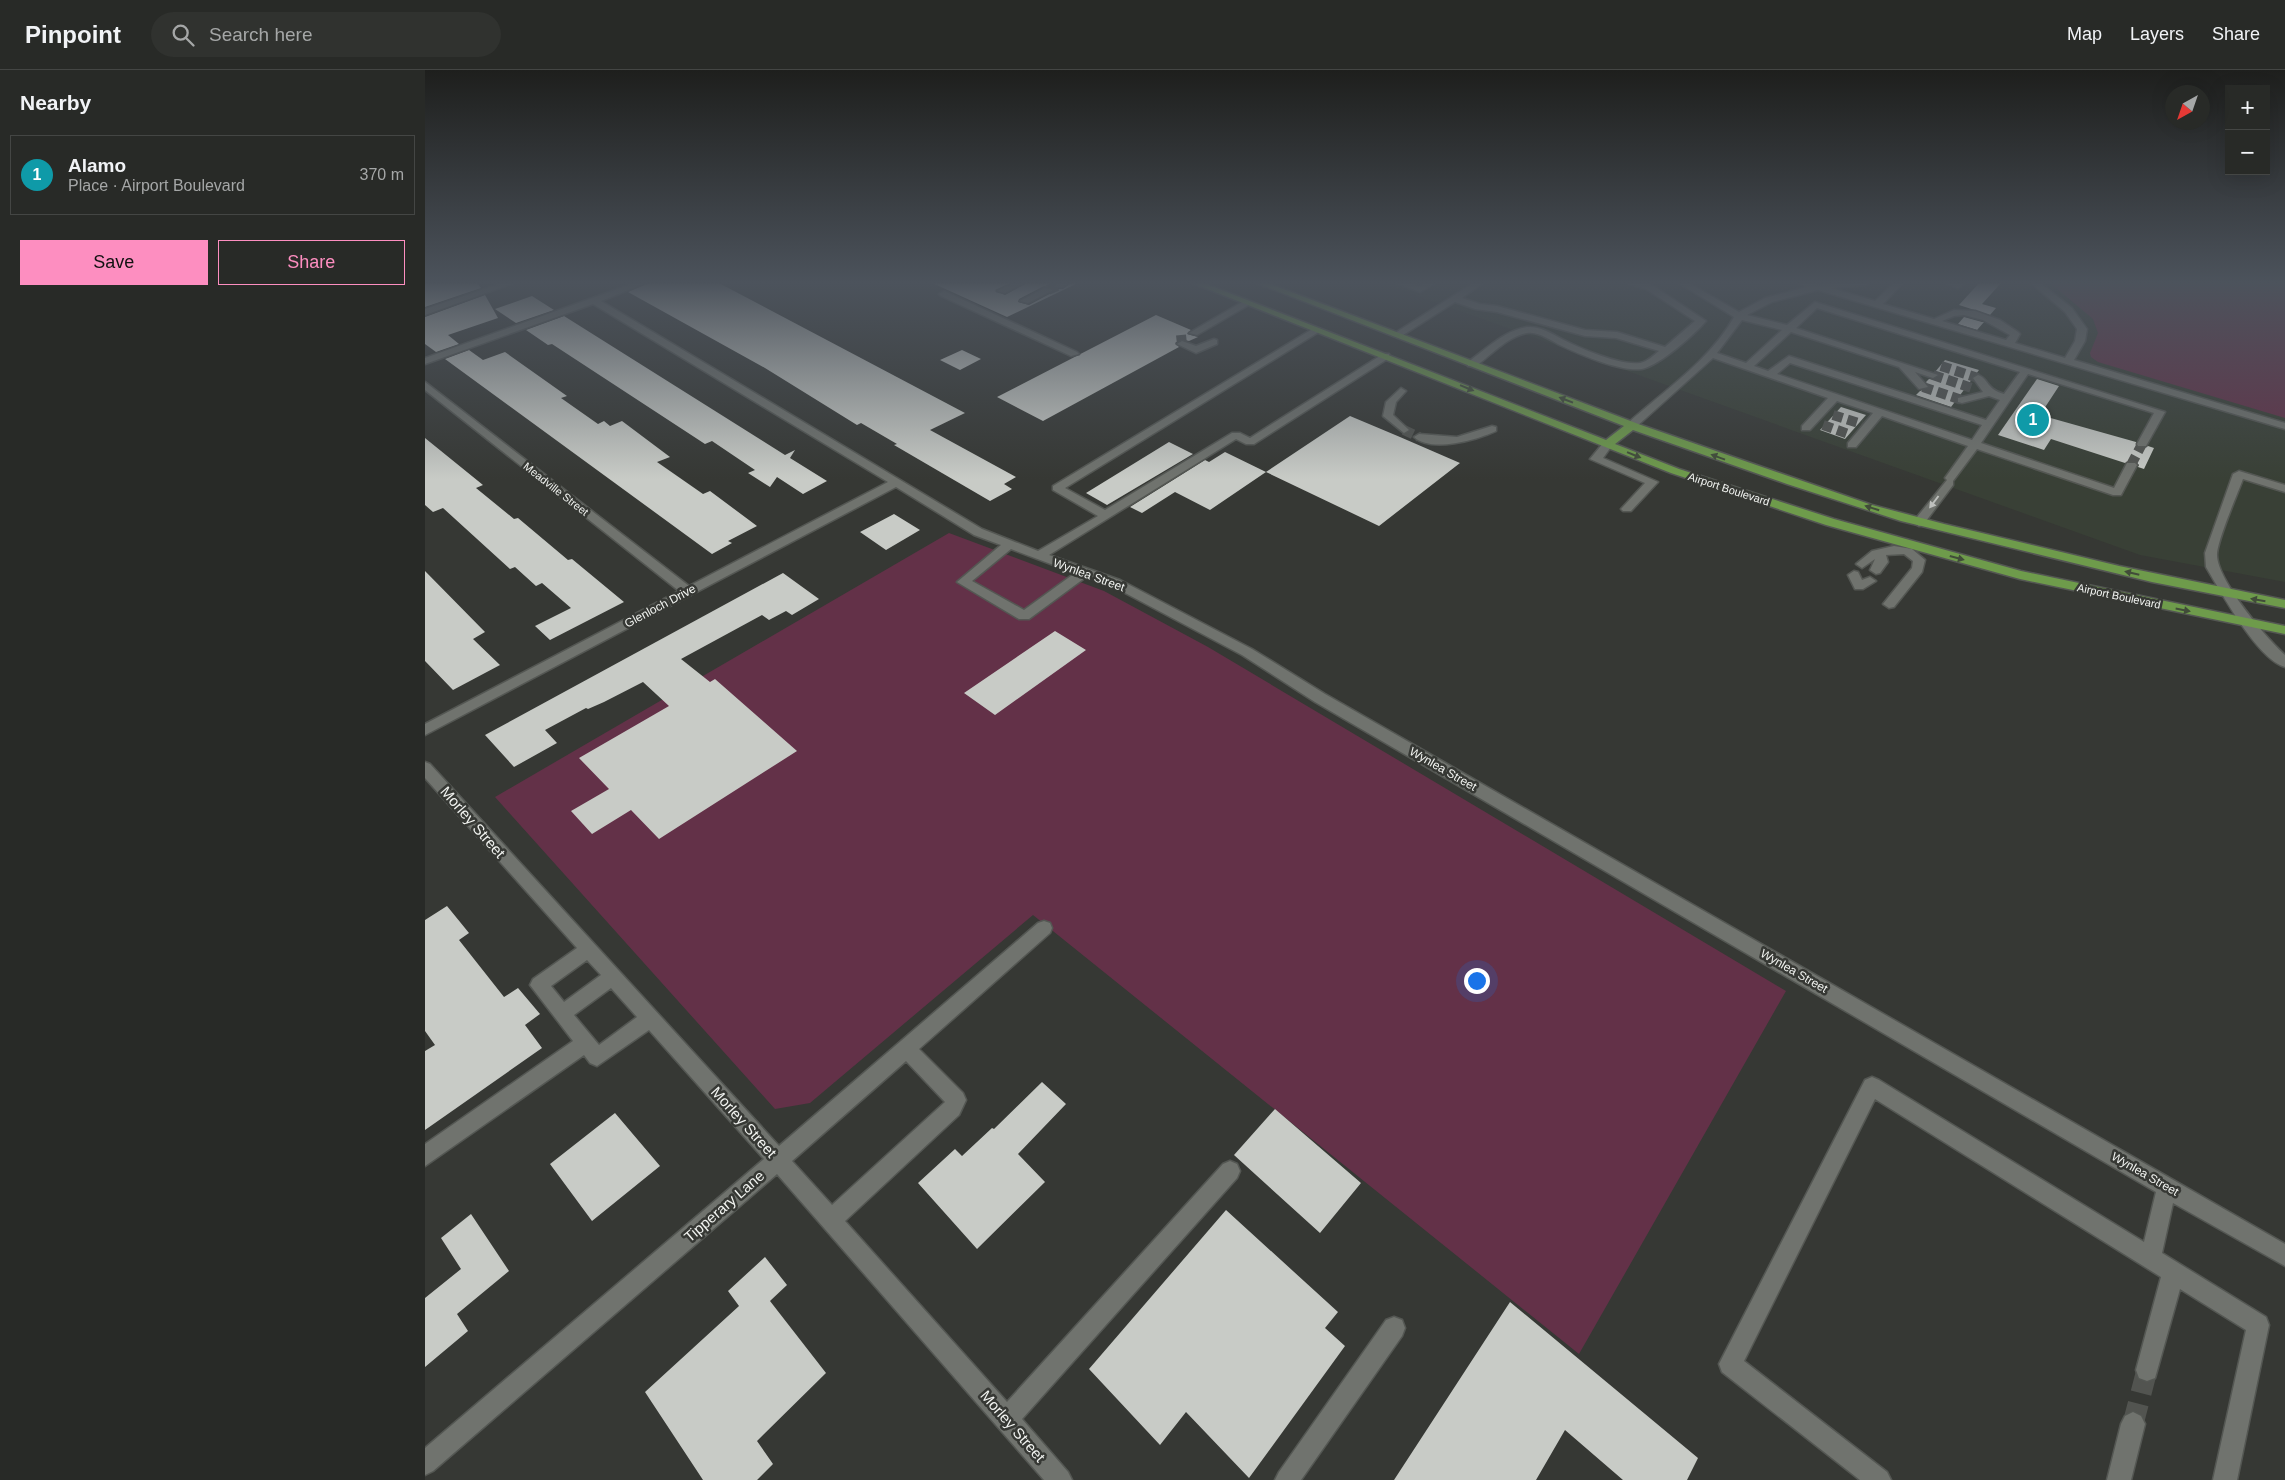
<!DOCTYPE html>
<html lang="en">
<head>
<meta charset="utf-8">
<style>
  :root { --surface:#282a27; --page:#30322f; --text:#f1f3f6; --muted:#a5a7a7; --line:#444644; --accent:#fd8ec0 }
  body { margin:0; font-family:Arial,sans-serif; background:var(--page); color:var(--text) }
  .controls { position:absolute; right:15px; top:15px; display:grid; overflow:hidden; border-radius:0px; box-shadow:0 5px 20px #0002 }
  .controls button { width:45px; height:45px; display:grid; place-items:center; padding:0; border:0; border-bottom:1px solid var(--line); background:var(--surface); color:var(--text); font:25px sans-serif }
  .compass { position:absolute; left:1740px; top:15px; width:45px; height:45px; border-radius:50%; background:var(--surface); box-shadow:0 5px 20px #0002; rotate:220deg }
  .you { position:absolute; left:1051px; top:910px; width:18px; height:18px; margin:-12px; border:4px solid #fff; border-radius:50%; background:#1a73e8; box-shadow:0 0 0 8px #1a73e833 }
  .badge { display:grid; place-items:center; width:32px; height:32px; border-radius:50%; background:var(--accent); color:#fff; font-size:16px; font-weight:700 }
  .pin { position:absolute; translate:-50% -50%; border:2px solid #fff; box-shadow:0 1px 5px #0006 }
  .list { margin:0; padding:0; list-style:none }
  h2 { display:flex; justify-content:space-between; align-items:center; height:65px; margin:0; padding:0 20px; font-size:21px }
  h2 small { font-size:16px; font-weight:400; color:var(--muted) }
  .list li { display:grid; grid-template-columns:32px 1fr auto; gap:15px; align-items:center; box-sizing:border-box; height:80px; margin:0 10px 10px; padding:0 10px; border:1px solid var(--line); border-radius:0px }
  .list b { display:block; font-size:19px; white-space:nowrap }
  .list p { margin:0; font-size:16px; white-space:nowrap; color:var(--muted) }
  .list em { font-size:16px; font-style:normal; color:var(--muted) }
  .actions { display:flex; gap:10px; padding:15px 20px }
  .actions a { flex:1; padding:11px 0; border:1px solid var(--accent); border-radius:0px; text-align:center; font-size:18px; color:var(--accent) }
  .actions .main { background:var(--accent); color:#111 }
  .icon { flex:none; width:28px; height:28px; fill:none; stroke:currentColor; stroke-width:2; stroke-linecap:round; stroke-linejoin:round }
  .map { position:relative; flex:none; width:1860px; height:1410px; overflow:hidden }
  header { display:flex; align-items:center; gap:30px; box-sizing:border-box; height:70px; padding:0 25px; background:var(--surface); border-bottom:1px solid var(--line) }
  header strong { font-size:24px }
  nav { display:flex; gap:28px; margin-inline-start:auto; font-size:18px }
  .search { width:350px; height:45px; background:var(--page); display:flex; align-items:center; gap:12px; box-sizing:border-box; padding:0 18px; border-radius:28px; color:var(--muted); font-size:19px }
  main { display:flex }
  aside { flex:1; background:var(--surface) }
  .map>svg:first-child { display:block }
  .built { fill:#394036 }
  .green { fill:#633148 }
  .building { fill:#c8cbc6; fill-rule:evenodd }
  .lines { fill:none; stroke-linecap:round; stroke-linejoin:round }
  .minor-tunnel-far1 { stroke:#525450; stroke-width:10; stroke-dasharray:10 5; stroke-linecap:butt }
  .minor-tunnel { stroke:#525450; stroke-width:21; stroke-dasharray:21 11; stroke-linecap:butt }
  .minor-casing { stroke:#545753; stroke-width:3 }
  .major-casing { stroke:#545753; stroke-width:3 }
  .minor { fill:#70736e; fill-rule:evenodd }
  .major { fill:#6e9b4b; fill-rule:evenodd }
  .oneway { fill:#414c39 }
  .oneway2 { fill:#bec0bd }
  .labels { text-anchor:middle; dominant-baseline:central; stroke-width:5; stroke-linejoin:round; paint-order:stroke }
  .far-street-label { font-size:11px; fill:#f2f4f1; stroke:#363834 }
  .street-label { font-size:12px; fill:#f2f4f1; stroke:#363834 }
  .near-street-label { font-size:15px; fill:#f2f4f1; stroke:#363834 }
</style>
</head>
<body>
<header>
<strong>Pinpoint</strong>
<div class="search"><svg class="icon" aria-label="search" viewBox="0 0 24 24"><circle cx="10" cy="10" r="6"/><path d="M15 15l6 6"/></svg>Search here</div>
<nav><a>Map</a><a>Layers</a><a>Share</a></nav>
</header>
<main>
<aside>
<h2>Nearby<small></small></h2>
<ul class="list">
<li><span class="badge" style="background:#0f9aa8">1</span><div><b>Alamo</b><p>Place · Airport Boulevard</p></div><em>370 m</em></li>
</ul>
<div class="actions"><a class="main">Save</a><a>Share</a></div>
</aside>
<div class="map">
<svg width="1860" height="1410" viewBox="0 0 1860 1410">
  <rect width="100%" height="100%" fill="#363834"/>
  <!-- built -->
  <path class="built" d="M954,212H1860V512L1715,485Z"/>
  <!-- green -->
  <path class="green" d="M1624,212H1860V348L1673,292L1666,287L1665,283L1673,263L1668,249Z
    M524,463L679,521L783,577L1361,921L1154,1284L608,845L385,1033L350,1039L70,727Z"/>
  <!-- building -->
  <path class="building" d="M0,212H52L56,218L0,237Z
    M225,212H292L540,343L505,360L591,407L579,414L587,419L565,431L469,375L472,374L436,353L432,355L340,298L203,222Z
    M505,212H588L570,220L580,225L603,212H630L631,219H638L647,212H655L582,247ZM619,216L630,221L604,235L593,232L594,229Z
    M1555,212H1577L1557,234L1571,238L1565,245L1534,235Z
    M60,225L73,248L23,265L34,274L11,282L0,274V247Z
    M107,226L129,240L91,253L70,239Z
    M731,245L766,260L762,264L773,267L764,271L756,269L750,273L754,277L618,351L572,327Z
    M139,246L360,385L370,380L365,388L402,411L378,424L352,407L345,417L323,403L330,400L287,371L280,374L127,274L123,275L101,260Z
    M1539,247L1557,252H1559L1552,260L1533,254Z
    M44,280L58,290L80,282L142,326L136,328L173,354L179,351L185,356L197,351L245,387L232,392L278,424L285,421L332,456L303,471L307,473L287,484L20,289Z
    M537,280L556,289L535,300L515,290Z
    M1520,290L1554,300L1526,337L1491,325L1495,321L1504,318L1501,312L1504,309L1509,310L1514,307L1515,304L1510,302Z
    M1612,309L1634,316L1615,345L1711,372L1713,378L1723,376L1729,378L1719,399L1713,397L1714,395L1710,391L1700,393L1626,369L1619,380L1573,365Z
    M1416,337L1441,345L1420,369L1395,360Z
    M925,346L975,367L1035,393L954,456L841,402Z
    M0,368L58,415L51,418L89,449L93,448L143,490L147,489L199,532L125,570L110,556L146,538L117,513L111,516L90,497L85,499L18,438L8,442L0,435Z
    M744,372L768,384L682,435L661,423Z
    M800,382L841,402L785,440L750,422L717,443L705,437L780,390L784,392Z
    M469,444L495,460L461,480L435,462Z
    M0,501L60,562L48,569L75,595L28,620L0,591Z
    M358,503L394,529L367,545L361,541L344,550L337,545L256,589L285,612L290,609L372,681L234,769L206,740L167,764L146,741L184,719L154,688L244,636L218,612L179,632L163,639L161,638L120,660L132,673L89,697L60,665Z
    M630,561L661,580L570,645L539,623Z
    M22,836L44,863L34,870L79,927L93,918L115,944L100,955L117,978L0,1060V981L10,975L0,961V850Z
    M617,1012L641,1034L593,1084L620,1112L552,1179L493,1113L530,1079L537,1086L567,1058L569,1059Z
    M850,1039L936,1113L895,1163L809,1085Z
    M190,1043L235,1096L167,1151L125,1094Z
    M801,1140L913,1242L900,1258L920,1276L824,1408L761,1342L735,1375L664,1299Z
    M46,1144L84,1201L32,1244L43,1261L0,1297V1228L36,1199L16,1168Z
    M340,1187L362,1215L345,1231L401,1303L332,1371L348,1394L332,1410H278L220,1322L314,1236L303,1221Z
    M1085,1232L1273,1388L1262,1410H1198L1140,1360L1111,1410H969Z"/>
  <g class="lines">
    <!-- minor-tunnel-far1 -->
    <path class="minor-tunnel-far1" d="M623,220L634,215
      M756,265L757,274
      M1516,296L1553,308
      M1508,305L1547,318
      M1498,317L1537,330
      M1408,345L1437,354
      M1398,355L1426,365
      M979,360L994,367
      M1706,395L1717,374"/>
    <!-- minor-tunnel -->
    <path class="minor-tunnel" d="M1708,1354L1722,1300"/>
    <defs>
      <path id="minor" d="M80,212H91L0,245V239Z
        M212,212H223L176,231L557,459L613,481L673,446L628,420V416L889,258L897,260L640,418L680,440L807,363H815L825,368L958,284H964V288L829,374H821L811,369L624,485L695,510L827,579L900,624L1860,1174V1196L1748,1133L1737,1183L1841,1247L1844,1255L1812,1410H1788L1821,1260L1755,1219L1730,1308L1722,1311L1714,1308L1711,1300L1736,1207L1450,1029L1319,1291L1462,1402L1466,1410H1435L1297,1302L1294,1294L1440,1010L1447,1007L1454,1010L1719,1172L1731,1122L890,632L817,585L687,516L661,507L604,549H594L532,512L576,475L549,465L471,417L0,665V654L254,521L0,320V312L264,516L463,412L168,234L0,294V288ZM586,479L650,503L599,540L547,511Z
        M591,212H601L580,223L572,221Z
        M635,212H645L637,217H631V213Z
        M969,212H981L994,216L1002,212H1012L995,222Z
        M1050,212H1059L1037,228L1055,234L1072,236L1160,260L1192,262L1240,277L1270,251L1221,219L1204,214L1203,212H1215L1227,215L1281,251C1269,265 1235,295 1217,299C1196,302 1156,285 1137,276C1126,271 1114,261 1102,263C1083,266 1065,286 1051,296H1043V292C1061,279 1080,260 1102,257C1114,256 1124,262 1135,268C1152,277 1195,296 1215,293C1222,292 1229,285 1234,281L1191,268L1160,266L1072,242L1050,239L1030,232L975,267L967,265Z
        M1252,212H1262L1314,242L1340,228L1382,217L1371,212L1394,215L1445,212L1441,215L1406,218L1450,231L1470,212H1479L1458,234L1509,249L1529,240L1550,241L1575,250L1593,262L1595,264L1590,273L1640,288L1650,271L1652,259L1640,242L1605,212H1614L1647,238L1662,259L1660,271L1649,290L1860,353V359L1393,220L1347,232L1322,245L1362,255L1390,232L1740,342L1721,376H1713L1712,374L1729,343L1603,304L1556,373L1689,418L1702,393H1710L1712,395L1696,425H1688L1552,379L1528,411V415L1498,455L1494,456L1488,452L1522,410L1520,408L1543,376L1457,346L1431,377H1423V373L1448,343L1412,331L1385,360H1377V356L1403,328L1288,288L1211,357H1203V353C1240,320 1285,290 1309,247ZM1392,238L1595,302L1579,324C1561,319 1564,309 1553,305L1548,308L1558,322L1533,328V332L1537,333L1564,326L1575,330L1561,350L1364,286L1343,301L1329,296L1366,262L1474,297L1494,319L1503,317L1490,302L1508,308L1513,305L1371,258ZM1539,245L1558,250L1585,265L1581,270L1517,251L1529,246ZM1317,250L1357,260L1321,293L1292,283ZM1365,293L1557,355L1547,370L1352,304Z
        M1518,212H1541L1533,218Z
        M620,218L628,220L603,233L595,231Z
        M519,221L652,282L654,284L646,286L516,226L514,224Z
        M819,231L827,233L772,265L764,263Z
        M789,269L792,270V274L771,283L752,274L757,271L771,276Z
        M976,318L981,321L971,332L968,345L984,360L979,363L958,346L961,332Z
        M1067,356L1071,357V361C1052,370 1006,383 989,367L994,364L1032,367Z
        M1183,371L1188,374L1178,388L1233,412L1206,441H1198L1196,439L1220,413L1165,389L1179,372Z
        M1814,401L1860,415V422L1818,409C1812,425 1792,471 1792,485C1792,510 1841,568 1860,585V597C1832,589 1796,522 1781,497L1780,483L1808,404Z
        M1469,476L1487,479L1500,490L1497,502L1469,537L1464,538L1458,534L1487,498L1488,491L1479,484L1461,485L1463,492L1455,503L1451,504L1445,500L1450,489L1437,498L1431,494L1447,481Z
        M1429,501L1433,502L1437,510L1445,507L1451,511L1438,519H1430L1423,505Z
        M0,692L5,694L354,1076L613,853L619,851L625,853L627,858L625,863L494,979L538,1023L541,1030L534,1045L420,1151L582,1332L798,1094L805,1091L812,1094L815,1101L812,1108L597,1349L643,1402L647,1410H619L352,1104L8,1401L0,1405V1378L339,1089L224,960L172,996L165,993L159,985L0,1096V1074L148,971L105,915L108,909L152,878L0,708ZM162,890L176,905L139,932L126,916ZM186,918L212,947L174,975L149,945ZM481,991L520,1032L407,1135L367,1091Z
        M969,1247L977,1250L980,1258L977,1266L876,1410H850L854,1402L961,1250Z
        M1708,1342L1716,1346L1720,1354L1706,1410H1682L1696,1354L1700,1346Z"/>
      <path id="major" d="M765,212H776L1181,370L1199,356L829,212H840L1216,355L1447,435L1519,454L1694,496L1860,530V538L1727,512L1476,451L1362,414L1208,360L1190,374L1254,399L1409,449L1596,501L1860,556V564L1595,509L1401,455L1246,403Z"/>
    </defs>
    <!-- minor casing -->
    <use href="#minor" class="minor-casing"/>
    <!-- major casing -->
    <use href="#major" class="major-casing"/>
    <!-- minor -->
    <use href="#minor" class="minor"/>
    <!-- major -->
    <use href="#major" class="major"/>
  </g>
  <!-- one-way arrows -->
  <defs><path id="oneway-solid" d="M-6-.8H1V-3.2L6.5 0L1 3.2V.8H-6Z" transform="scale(1.25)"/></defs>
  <g class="oneway">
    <use href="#oneway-solid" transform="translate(1042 318) rotate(22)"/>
    <use href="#oneway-solid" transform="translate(1141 330) rotate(-159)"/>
    <use href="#oneway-solid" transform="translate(1209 385) rotate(22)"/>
    <use href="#oneway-solid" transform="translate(1293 387) rotate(-160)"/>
    <use href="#oneway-solid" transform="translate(1447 438) rotate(-163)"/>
    <use href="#oneway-solid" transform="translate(1532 488) rotate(15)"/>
    <use href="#oneway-solid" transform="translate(1707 503) rotate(-167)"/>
    <use href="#oneway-solid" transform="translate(1833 530) rotate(-170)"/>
    <use href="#oneway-solid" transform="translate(1758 540) rotate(11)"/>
  </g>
  <use class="oneway2" href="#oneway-solid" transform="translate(1509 432) rotate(127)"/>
  <!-- sky -->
  <linearGradient id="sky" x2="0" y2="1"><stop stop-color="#1e1f1d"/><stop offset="0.52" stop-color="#4c535c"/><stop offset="1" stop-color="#4c535c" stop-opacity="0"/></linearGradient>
  <rect width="1860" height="409" fill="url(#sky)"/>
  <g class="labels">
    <!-- far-street labels -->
    <g class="far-street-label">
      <text transform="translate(131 419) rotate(38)">Meadville Street</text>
      <text transform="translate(1304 419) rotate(18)">Airport Boulevard</text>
      <text transform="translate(1694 526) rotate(12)">Airport Boulevard</text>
    </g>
    <!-- street labels -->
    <g class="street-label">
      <text transform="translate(664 505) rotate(20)">Wynlea Street</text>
      <text transform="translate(235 536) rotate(-28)">Glenloch Drive</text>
      <text transform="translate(1018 699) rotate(30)">Wynlea Street</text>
      <text transform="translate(1369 901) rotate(30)">Wynlea Street</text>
      <text transform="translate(1720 1104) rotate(30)">Wynlea Street</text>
    </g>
    <!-- near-street labels -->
    <g class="near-street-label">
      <text transform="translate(48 752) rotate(49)">Morley Street</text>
      <text transform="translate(319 1052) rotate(48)">Morley Street</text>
      <text transform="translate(299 1136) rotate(-41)">Tipperary Lane</text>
      <text transform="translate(588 1356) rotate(49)">Morley Street</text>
    </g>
  </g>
</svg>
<div class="controls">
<button>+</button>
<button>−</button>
</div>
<svg class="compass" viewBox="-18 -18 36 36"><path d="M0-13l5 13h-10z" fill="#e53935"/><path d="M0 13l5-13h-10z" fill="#a5a7a7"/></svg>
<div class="you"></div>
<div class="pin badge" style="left:1608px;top:350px;background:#0f9aa8">1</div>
</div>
</main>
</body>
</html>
